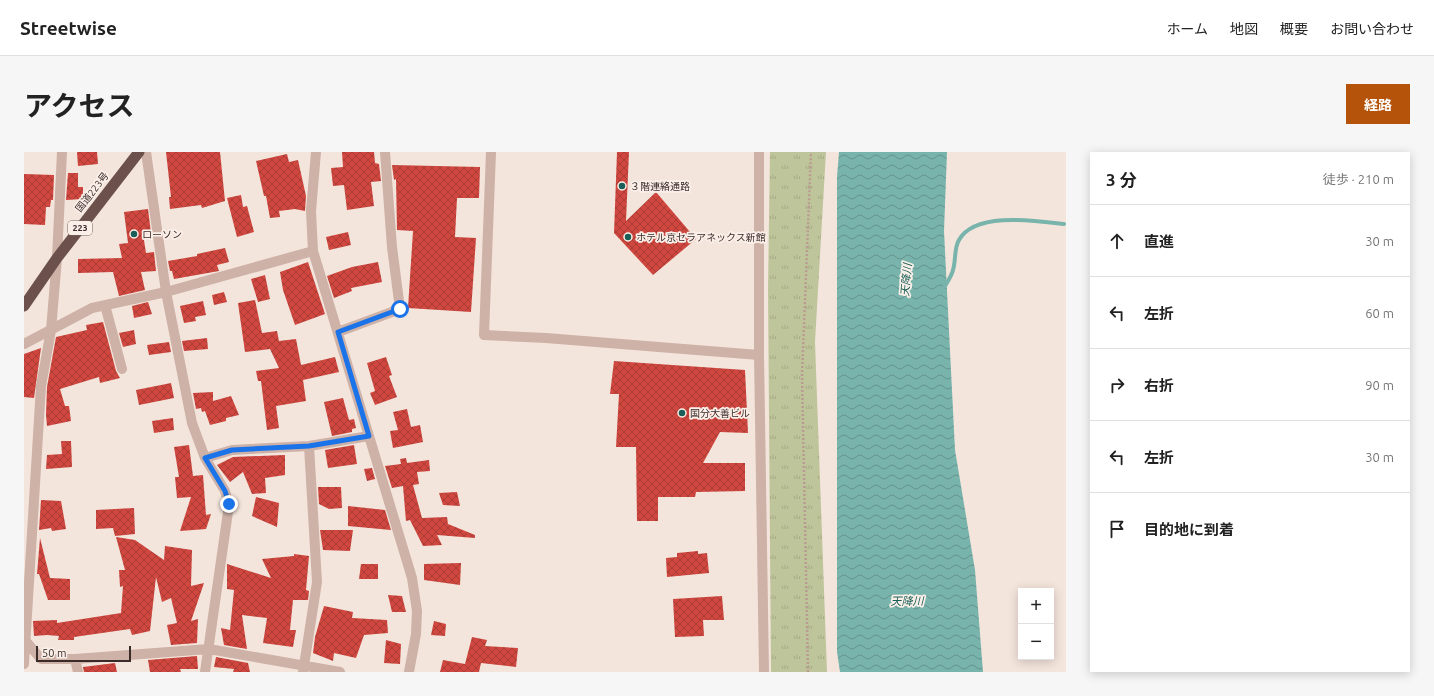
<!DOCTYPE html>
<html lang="ja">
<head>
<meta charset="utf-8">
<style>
  :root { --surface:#fff; --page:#f6f6f6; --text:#222; --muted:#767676; --line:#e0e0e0; --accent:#b45309 }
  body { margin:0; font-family:Ubuntu,"Noto Sans JP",sans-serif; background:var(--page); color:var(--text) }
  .controls { position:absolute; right:12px; bottom:12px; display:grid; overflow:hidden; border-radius:0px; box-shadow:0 2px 10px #0003 }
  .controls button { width:36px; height:36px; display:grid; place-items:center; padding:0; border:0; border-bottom:1px solid var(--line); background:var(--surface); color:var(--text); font:20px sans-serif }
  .scale { position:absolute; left:12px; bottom:10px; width:95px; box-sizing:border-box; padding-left:4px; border:2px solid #3a2a28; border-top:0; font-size:11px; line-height:14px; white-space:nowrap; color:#3a2a28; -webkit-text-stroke:3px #fbf0e9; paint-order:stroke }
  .stop { position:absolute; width:12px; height:12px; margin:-9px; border:3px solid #1a73e8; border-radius:50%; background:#fff }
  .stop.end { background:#1a73e8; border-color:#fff; box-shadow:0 1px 4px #0008 }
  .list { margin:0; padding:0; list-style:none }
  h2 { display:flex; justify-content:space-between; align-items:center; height:52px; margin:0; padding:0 16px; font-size:17px }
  h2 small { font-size:13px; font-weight:400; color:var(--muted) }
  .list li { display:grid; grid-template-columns:26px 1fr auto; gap:12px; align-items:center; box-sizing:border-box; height:72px; padding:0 16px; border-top:1px solid var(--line) }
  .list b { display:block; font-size:15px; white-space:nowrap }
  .list em { font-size:13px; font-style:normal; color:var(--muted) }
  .icon { flex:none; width:22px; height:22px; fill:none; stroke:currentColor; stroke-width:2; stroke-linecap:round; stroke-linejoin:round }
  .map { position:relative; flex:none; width:1042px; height:520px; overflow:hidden; border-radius:0px }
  header { display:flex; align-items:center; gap:24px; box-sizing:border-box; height:56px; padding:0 20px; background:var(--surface); border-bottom:1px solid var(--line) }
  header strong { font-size:19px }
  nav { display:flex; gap:22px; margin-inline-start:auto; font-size:14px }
  .intro { display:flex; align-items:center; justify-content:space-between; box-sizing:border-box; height:96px; padding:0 24px }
  h1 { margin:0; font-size:28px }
  .button { padding:10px 18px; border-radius:0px; background:var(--accent); color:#fff; font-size:14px; font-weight:700 }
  main { display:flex; gap:24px; padding:0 24px }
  aside { flex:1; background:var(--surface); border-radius:0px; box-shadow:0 2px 10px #0003 }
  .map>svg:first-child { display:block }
  .grass { fill:url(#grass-tufts) }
  .water { fill:url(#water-waves) }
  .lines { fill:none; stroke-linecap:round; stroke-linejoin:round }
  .stream { stroke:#79b4ac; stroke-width:4 }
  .building { fill:url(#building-cross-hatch) }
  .path { stroke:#ba9b91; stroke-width:2.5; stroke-dasharray:2 2; stroke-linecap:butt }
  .minor { stroke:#ceb1a7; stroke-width:10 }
  .tertiary { stroke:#ceb1a7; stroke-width:10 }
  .trunk { stroke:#6c504b; stroke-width:11 }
  .route { stroke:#1a73e8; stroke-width:5 }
  .poi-dot { fill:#1a5f57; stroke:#fbf0e9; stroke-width:1.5 }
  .labels { text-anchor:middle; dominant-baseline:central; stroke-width:3.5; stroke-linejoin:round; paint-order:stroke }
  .shield { fill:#fbf0e9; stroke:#746562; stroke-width:1 }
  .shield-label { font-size:9px; font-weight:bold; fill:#3a2a28 }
  .poi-label { font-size:10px; fill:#3a2a28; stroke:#fbf0e9; text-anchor:start }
  .street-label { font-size:10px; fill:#3a2a28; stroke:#fbf0e9 }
  .water-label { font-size:11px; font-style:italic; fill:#1a5f57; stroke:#fbf0e9 }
</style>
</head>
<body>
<header>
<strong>Streetwise</strong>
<nav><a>ホーム</a><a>地図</a><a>概要</a><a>お問い合わせ</a></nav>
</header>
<div class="intro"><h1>アクセス</h1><a class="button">経路</a></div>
<main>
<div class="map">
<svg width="1042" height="520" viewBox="0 0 1042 520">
  <defs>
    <pattern id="grass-tufts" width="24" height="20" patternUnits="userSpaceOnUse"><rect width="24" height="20" fill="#bfc59b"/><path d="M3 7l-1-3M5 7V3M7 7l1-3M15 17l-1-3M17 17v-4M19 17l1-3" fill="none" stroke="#a5a986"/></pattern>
    <pattern id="water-waves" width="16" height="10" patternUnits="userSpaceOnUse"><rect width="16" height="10" fill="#79b4ac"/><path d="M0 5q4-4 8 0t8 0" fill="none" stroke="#64938c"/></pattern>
    <pattern id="building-cross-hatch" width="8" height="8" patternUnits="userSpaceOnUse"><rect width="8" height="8" fill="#d0473f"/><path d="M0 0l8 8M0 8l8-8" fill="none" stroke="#aa3b35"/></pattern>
  </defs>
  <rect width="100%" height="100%" fill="#f4e5dc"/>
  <!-- grass -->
  <path class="grass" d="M746,0H802L791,190L803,520H747L744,137Z"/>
  <!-- water -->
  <path class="water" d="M815,0H923L920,79L931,298L951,418L959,520H816L813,500V25Z"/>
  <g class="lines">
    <!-- stream -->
    <path class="stream" d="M921,134C924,129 928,123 929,118C932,109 930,95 935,88C951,59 1013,69 1040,72"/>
  </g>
  <!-- building -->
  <path class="building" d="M53,0H73L74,12L54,14Z
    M142,0H196L201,49L178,56L177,53L146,57L145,45H147Z
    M318,0H350L351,11L355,12L357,29L347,30L350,54L323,58L320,33L309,34L307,16L319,15Z
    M593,0H605L602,69L632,40L672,87L629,123L590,81Z
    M263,2L265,10L274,8L282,44L281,59L271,57L255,59L256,65L246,66L242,44H240L232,9Z
    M368,13L456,15L455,46H433L431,85L452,86L447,160L384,156L389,79L373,78L372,27L370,28Z
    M44,21H54V35H59V47L42,48Z
    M0,22L30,23L29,48H27L26,55H22L21,73L0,72Z
    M217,43L219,55L223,54L230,80L213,85L203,46Z
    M124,57L127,81L119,82L122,101L130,100L132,119L117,120L121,138L95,144L89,120L54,121V107L98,106L95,92L104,91L100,60Z
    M324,80L327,93L305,98L302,85Z
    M201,96L205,110L193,113L195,119L150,127L148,119H146L144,109L173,104V102Z
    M284,110L301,162L271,173L259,138L256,120Z
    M354,110L358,130L327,136L328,139L310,146L303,124L328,115Z
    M241,123L246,147L234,150L227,127Z
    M200,140L203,150L190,153L188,143Z
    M231,148L238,181L253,179L255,189L272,187L277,213L311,205L315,220L279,228L282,249L252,254L255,276L243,278L237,229H234L232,219L255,216L246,197L221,200L214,151Z
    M179,149L182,163L171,165L172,169L160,171L156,154Z
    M124,150L128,162L110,166L108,154Z
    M79,170L92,219L96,226L76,231L75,225L36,237L41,254H45L47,269L23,274L22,263L23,235L32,185L63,178L62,173Z
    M110,178L112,192L99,195L95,181Z
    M183,186L184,197L160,199L158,189Z
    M145,190L147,200L125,203L123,193Z
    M17,196L10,246L0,245V202Z
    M362,205L368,223L365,224L373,245L351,253L346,241L351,239L343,211Z
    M590,209L721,218L724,281L696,280L679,311H721V339L672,340L671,345H634V369H613L612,295H592L595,242H586Z
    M147,231L150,246L115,253L112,238Z
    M189,240V249L207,244L215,263L202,266V269L186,273L181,259L178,260L177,256L172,257L169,241Z
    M319,246L325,268L330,267L332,276L328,277V280L308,284L300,250Z
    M383,257L387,275L396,273L399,290L369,296L366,279L374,278L369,260Z
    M149,266L150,278L130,281L128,269Z
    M37,289H47L48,315L22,317L23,303L38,302Z
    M165,293L169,324L179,323L182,363L187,362L182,377L156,379L167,345L153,346L151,325H155L150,295Z
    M330,293L333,312L304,316L301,298Z
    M261,303V323L241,326L242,341L228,342L219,320L206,330L193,313L209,305Z
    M382,306L383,311L405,308L406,319L393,320L395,332L389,333L398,366L423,365L424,372L451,383V386L413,383L418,393L399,394L386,368L382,369L379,334L368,336L361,314L377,312L376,307Z
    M348,316L351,327L343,329L340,317Z
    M294,335H317L318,356L305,357L295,352Z
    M433,340L436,354L419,353L415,341Z
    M232,345L255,351L253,375L228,364Z
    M17,348L37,349L42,377L28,379L27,376L15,378Z
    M324,354L361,358L367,378L324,374Z
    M110,356L111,382L91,384L89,376L72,377V358Z
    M296,378H329L326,399L299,398Z
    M92,385L111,388L140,408L141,394L168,398L167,434L180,431L167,469L174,467L173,491L147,493L143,473L153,471L147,446L138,450L132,425L126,479L108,483L106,477L50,485V488H34L35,484L23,483L10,484L9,469L33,468V471L97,461L99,434L96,435L95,418H101Z
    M16,386L26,426L46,427V448H24L15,422H13Z
    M674,399V402L683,401L685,421L643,425L642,406L653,405V401Z
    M270,402L285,404L282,438L285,439L284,448H269L266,478H272L269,495L239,491L243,466L218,463L223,497L200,493L197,476L206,478L210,438L203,437V412L247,426L238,407L270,404Z
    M437,411L436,433L400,428V412Z
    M337,412H354V427H335Z
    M364,443L378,444L382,460H368Z
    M698,444L700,468H679L680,484L651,485L649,447Z
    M300,454L329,460L328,466L363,468L364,481L340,483L332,506L310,501L309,509L289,501L291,485Z
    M410,469L422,472L421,484L407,483Z
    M448,485L463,488L461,494L494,496L492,515L457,511L455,520H416L419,508L441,512Z
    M362,488L377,492L376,512L360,511Z
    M173,504L174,517H156L157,520H126L124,508Z
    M192,505L224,511L226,520H209L210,517L190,515Z
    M91,511L93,520H60L59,515Z"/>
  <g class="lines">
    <!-- path -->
    <path class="path" d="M784,520L778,223L787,0"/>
    <!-- minor -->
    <path class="minor" d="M122,0L142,140L168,271L181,306L201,339L205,353L181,520
      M292,0L287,59L289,99L388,426L393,459L392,482L385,520
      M467,0L460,183L522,186L735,203
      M81,153L98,217
      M314,180L376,157L368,95L361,0
      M0,192L68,156L142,140L289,99
      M181,306L208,298L285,294L345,284
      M0,487L17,507H51L185,497L316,520
      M51,507L54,520
      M0,512L17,234L27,178L33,106L38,0
      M279,520L293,430L285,294"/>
    <!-- tertiary -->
    <path class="tertiary" d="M735,0V203L740,520"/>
    <!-- trunk -->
    <path class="trunk" d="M0,154L33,106L115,0"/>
  </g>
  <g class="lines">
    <!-- route -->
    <path class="route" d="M205,352L201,339L181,306L208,298L285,294L345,284L314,180L376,157"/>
  </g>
  <!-- markers -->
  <g class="poi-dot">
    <circle cx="598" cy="34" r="4"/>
    <circle cx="110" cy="82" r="4"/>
    <circle cx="604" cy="85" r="4"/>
    <circle cx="658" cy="261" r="4"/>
  </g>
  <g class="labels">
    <!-- shield labels -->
    <rect class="shield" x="44" y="69" width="24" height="14" rx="3"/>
    <g class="shield-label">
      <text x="56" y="76">223</text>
    </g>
    <!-- poi labels -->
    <g class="poi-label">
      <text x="606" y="34">３階連絡通路</text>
      <text x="118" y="82">ローソン</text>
      <text x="612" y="85">ホテル京セラアネックス新館</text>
      <text x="666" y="261">国分大善ビル</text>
    </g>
    <!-- street labels -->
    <g class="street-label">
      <text transform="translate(68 40) rotate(-52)">国道223号</text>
    </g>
    <!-- water labels -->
    <g class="water-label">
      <text transform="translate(882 128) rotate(-85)">天降川</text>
      <text x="883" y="449">天降川</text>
    </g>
  </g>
</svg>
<div class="controls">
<button>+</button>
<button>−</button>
</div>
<div class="scale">50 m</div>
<div class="stop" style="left:376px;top:157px"></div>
<div class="stop end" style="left:205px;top:352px"></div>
</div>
<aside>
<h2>3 分<small>徒歩 · 210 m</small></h2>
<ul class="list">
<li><svg class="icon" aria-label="ahead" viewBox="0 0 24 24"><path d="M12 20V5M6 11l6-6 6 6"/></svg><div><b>直進</b></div><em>30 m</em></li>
<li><svg class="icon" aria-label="left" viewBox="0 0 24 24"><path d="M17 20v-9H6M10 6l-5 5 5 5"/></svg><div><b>左折</b></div><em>60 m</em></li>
<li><svg class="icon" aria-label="right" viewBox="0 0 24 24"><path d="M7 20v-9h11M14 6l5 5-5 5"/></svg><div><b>右折</b></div><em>90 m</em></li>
<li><svg class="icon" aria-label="left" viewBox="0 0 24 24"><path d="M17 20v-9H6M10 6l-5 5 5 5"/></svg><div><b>左折</b></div><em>30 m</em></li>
<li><svg class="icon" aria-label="arrive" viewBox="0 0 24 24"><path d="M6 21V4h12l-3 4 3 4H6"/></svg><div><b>目的地に到着</b></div></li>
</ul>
</aside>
</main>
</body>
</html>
